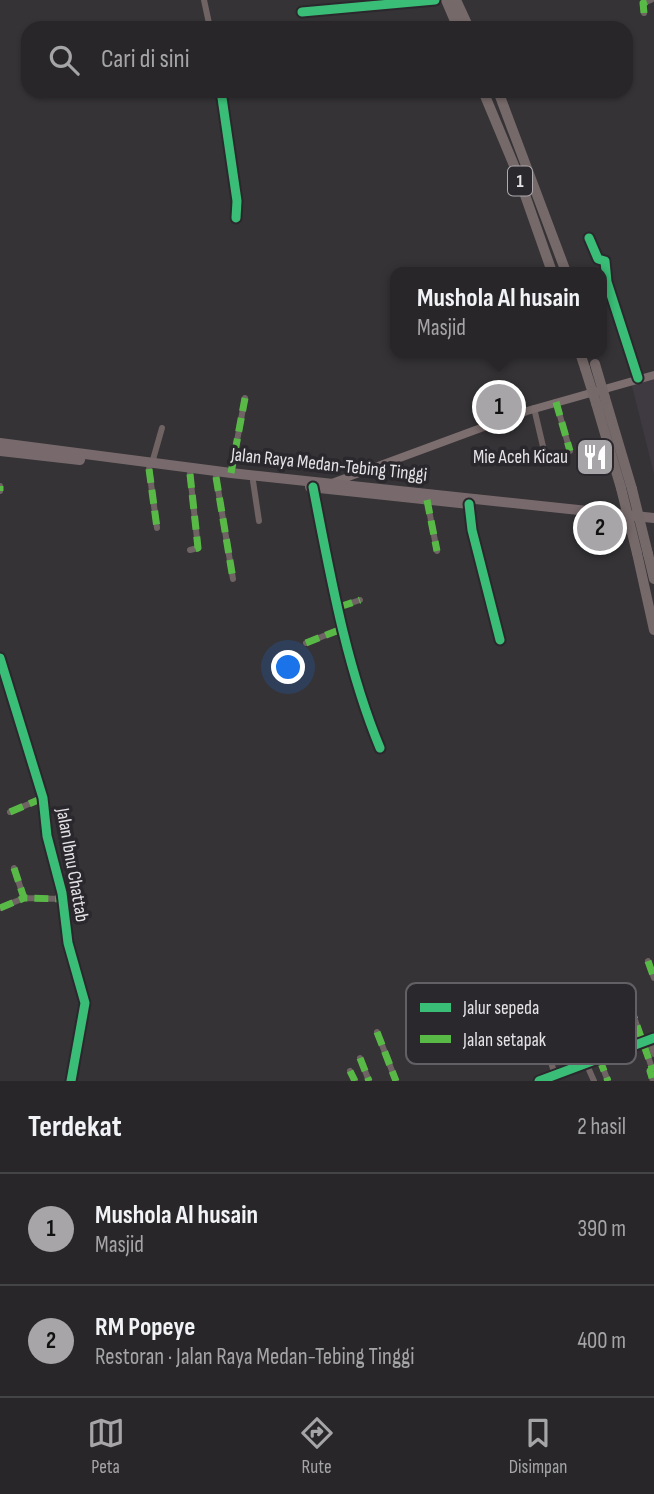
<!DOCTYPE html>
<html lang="id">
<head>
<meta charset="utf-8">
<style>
  :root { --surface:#282628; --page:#302e30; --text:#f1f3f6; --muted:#a5a5a8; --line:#444345; --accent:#a8a5a9 }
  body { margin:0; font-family:"Sofia Sans Condensed",sans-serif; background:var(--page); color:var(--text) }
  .you { position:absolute; left:289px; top:668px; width:24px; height:24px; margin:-18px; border:5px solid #fff; border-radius:50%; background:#1a73e8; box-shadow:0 0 0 10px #1a73e833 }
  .badge { display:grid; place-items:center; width:46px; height:46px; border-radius:50%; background:var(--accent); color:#111; font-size:23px; font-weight:700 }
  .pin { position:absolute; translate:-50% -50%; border:4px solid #fff; box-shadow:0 2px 7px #0006 }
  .popup { position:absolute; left:390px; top:267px; width:217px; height:91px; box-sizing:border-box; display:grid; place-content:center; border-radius:14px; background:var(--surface); filter:drop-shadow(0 2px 5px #0005); font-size:23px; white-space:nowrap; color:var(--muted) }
  .popup b { font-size:26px; color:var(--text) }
  .popup::after { content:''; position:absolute; left:50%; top:100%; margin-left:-14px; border:14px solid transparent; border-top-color:var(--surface) }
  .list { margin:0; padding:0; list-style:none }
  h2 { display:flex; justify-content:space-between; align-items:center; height:91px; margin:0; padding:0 28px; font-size:30px }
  h2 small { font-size:23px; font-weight:400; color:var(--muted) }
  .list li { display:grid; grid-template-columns:46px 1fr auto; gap:21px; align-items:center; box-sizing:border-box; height:112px; padding:0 28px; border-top:2px solid var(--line) }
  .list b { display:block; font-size:26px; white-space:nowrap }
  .list p { margin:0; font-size:23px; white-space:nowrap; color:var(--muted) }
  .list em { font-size:23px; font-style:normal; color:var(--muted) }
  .icon { flex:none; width:38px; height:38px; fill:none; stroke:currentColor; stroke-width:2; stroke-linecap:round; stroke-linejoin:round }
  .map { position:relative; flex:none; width:654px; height:1081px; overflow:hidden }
  .search { position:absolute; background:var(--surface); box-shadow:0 2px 5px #0004; left:21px; right:21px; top:21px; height:77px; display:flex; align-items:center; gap:18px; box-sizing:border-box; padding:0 24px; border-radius:21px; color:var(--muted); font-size:26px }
  .sheet { height:315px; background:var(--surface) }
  nav { display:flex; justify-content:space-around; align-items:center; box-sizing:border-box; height:98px; border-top:2px solid var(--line); background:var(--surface); font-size:19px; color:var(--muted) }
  nav a { display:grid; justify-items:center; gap:4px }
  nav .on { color:var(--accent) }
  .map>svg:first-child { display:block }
  .built { fill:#3f3942 }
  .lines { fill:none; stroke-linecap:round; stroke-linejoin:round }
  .minor { stroke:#6f6364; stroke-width:6 }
  .tertiary { stroke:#6f6364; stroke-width:7 }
  .secondary { stroke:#7c6e6f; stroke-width:8 }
  .trunk { stroke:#786a6c; stroke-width:10 }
  .motorway { stroke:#76696a; stroke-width:10 }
  .motorway-bridge { stroke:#76696a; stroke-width:10 }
  .quiet { stroke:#58b947; stroke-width:7; stroke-dasharray:14 7; stroke-linecap:butt }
  .cycleway-casing { stroke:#2b282d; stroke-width:13 }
  .cycleway { stroke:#3abd76; stroke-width:9 }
  .labels { text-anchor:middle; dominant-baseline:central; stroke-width:7; stroke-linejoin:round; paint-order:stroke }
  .shield { fill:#2b282d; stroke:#aeabaf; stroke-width:2 }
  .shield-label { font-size:18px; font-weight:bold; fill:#e6e3e7 }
  .poi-label { font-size:19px; fill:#e6e3e7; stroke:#2b282d; text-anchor:end }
  .street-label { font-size:19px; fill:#e6e3e7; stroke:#2b282d }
  .key { fill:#2b282d; stroke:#636065; stroke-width:2 }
  .key-label { font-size:19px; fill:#e6e3e7 }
</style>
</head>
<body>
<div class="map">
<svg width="654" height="1081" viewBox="0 0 654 1081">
  <rect width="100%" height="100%" fill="#353336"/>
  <!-- built -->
  <path class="built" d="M654,377V474L631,382Z"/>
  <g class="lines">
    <!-- minor -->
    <path class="minor" d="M204,0L210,28
      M302,12L430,1
      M644,13L643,3L651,0
      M221,91L237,201L236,218
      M589,238L598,259L605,261L607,282L638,378
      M556,402L570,451
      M534,408L545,455L540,460
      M152,463L162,428
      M149,469L157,528
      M231,473L245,398
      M190,474L198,548L190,550
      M216,477L233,579
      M253,481L259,521
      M0,486V491
      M313,487C330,574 346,666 380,748
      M427,500L437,551
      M469,504L472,530L500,640
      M339,607L360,600
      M306,643L344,628
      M0,658L43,798L47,836L62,893L68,943L85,1003L71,1081
      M10,812L43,798
      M14,868L24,898L63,899
      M0,908L24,898
      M648,961L654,978
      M623,986L652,1068L650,1071L653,1081
      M534,1007L555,1075
      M593,1007L610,1054
      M571,1030L584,1063
      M377,1032L396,1081
      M649,1040L654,1054
      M360,1058L369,1081
      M599,1058L608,1081
      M586,1063L594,1081
      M350,1071L355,1081"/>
    <!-- tertiary -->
    <path class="tertiary" d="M539,1081L654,1038"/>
    <!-- secondary -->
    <path class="secondary" d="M332,483L527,411L654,375"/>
    <!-- trunk -->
    <path class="trunk" d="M0,443L231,473L654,518
      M0,451L80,460
      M310,487L469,504"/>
    <!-- motorway -->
    <path class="motorway" d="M446,0L458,28
      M456,0L469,28
      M483,91L518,175L552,272
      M498,91L566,272
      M580,353L585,368
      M605,398L632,489
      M596,403L621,488
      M637,553L654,630
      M648,554L654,579"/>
    <!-- motorway-bridge -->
    <path class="motorway-bridge" d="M595,364L605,398
      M585,368L596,403
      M621,488L637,553
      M632,489L648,554"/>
    <!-- quiet -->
    <path class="quiet" d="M644,13L643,3L651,0
      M556,402L570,451
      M149,469L157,528
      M231,473L245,398
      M190,474L198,548L190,550
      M216,477L233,579
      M0,486V491
      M427,500L437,551
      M339,607L360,600
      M306,643L344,628
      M10,812L43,798
      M14,868L24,898L63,899
      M0,908L24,898
      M648,961L654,978
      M623,986L652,1068L650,1071L653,1081
      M377,1032L396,1081
      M360,1058L369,1081
      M599,1058L608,1081
      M350,1071L355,1081"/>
    <defs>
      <path id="cycleway" d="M302,12L435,0
        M221,91L237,201L236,218
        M589,238L598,259L605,261L607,282L638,378
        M313,487C330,574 346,666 380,748
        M469,504L472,530L500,640
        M0,658L43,798L47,836L62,893L68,943L85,1003L71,1081
        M539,1081L654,1038"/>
    </defs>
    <!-- cycleway casing -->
    <use href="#cycleway" class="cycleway-casing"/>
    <!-- cycleway -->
    <use href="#cycleway" class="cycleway"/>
  </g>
  <!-- icons -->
  <defs>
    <symbol id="restaurant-square" viewBox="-11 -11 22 22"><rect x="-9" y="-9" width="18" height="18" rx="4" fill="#a8a5a9" stroke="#2b282d"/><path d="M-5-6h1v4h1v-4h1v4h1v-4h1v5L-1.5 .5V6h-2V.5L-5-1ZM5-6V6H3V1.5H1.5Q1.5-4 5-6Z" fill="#fff"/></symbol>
  </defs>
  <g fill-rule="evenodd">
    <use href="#restaurant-square" x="573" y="435" width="44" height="44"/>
  </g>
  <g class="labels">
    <!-- shield labels -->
    <rect class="shield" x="508" y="166.5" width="24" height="29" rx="5"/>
    <g class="shield-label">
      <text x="520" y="181">1</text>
    </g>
    <!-- poi labels -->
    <g class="poi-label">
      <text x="568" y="457">Mie Aceh Kicau</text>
    </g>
    <!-- street labels -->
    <g class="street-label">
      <text transform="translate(329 465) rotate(6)">Jalan Raya Medan-Tebing Tinggi</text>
      <text transform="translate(72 865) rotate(80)">Jalan Ibnu Chattab</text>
    </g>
  </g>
  <!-- legend -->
  <rect x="406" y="983" width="230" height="81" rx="10" class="key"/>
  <rect x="420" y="1003" width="31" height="9" fill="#3abd76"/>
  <rect x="420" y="1035" width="31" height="8" fill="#58b947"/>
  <g class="key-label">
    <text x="463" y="1014">Jalur sepeda</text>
    <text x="463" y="1046">Jalan setapak</text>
  </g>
</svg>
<div class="you"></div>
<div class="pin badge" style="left:499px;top:407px">1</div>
<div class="popup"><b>Mushola Al husain</b>Masjid</div>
<div class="pin badge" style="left:600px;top:528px">2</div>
<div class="search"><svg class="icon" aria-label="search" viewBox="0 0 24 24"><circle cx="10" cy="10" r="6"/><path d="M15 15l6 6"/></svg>Cari di sini</div>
</div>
<section class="sheet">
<h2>Terdekat<small>2 hasil</small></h2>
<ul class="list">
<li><span class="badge">1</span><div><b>Mushola Al husain</b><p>Masjid</p></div><em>390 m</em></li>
<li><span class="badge">2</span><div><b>RM Popeye</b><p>Restoran · Jalan Raya Medan-Tebing Tinggi</p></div><em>400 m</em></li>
</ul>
</section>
<nav>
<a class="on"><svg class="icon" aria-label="map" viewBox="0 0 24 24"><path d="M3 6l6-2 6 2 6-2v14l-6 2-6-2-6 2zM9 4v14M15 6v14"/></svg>Peta</a>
<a><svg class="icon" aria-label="directions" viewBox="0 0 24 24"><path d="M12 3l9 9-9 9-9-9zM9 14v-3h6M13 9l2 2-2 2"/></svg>Rute</a>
<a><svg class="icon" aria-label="saved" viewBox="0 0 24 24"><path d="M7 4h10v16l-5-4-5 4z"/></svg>Disimpan</a>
</nav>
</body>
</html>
